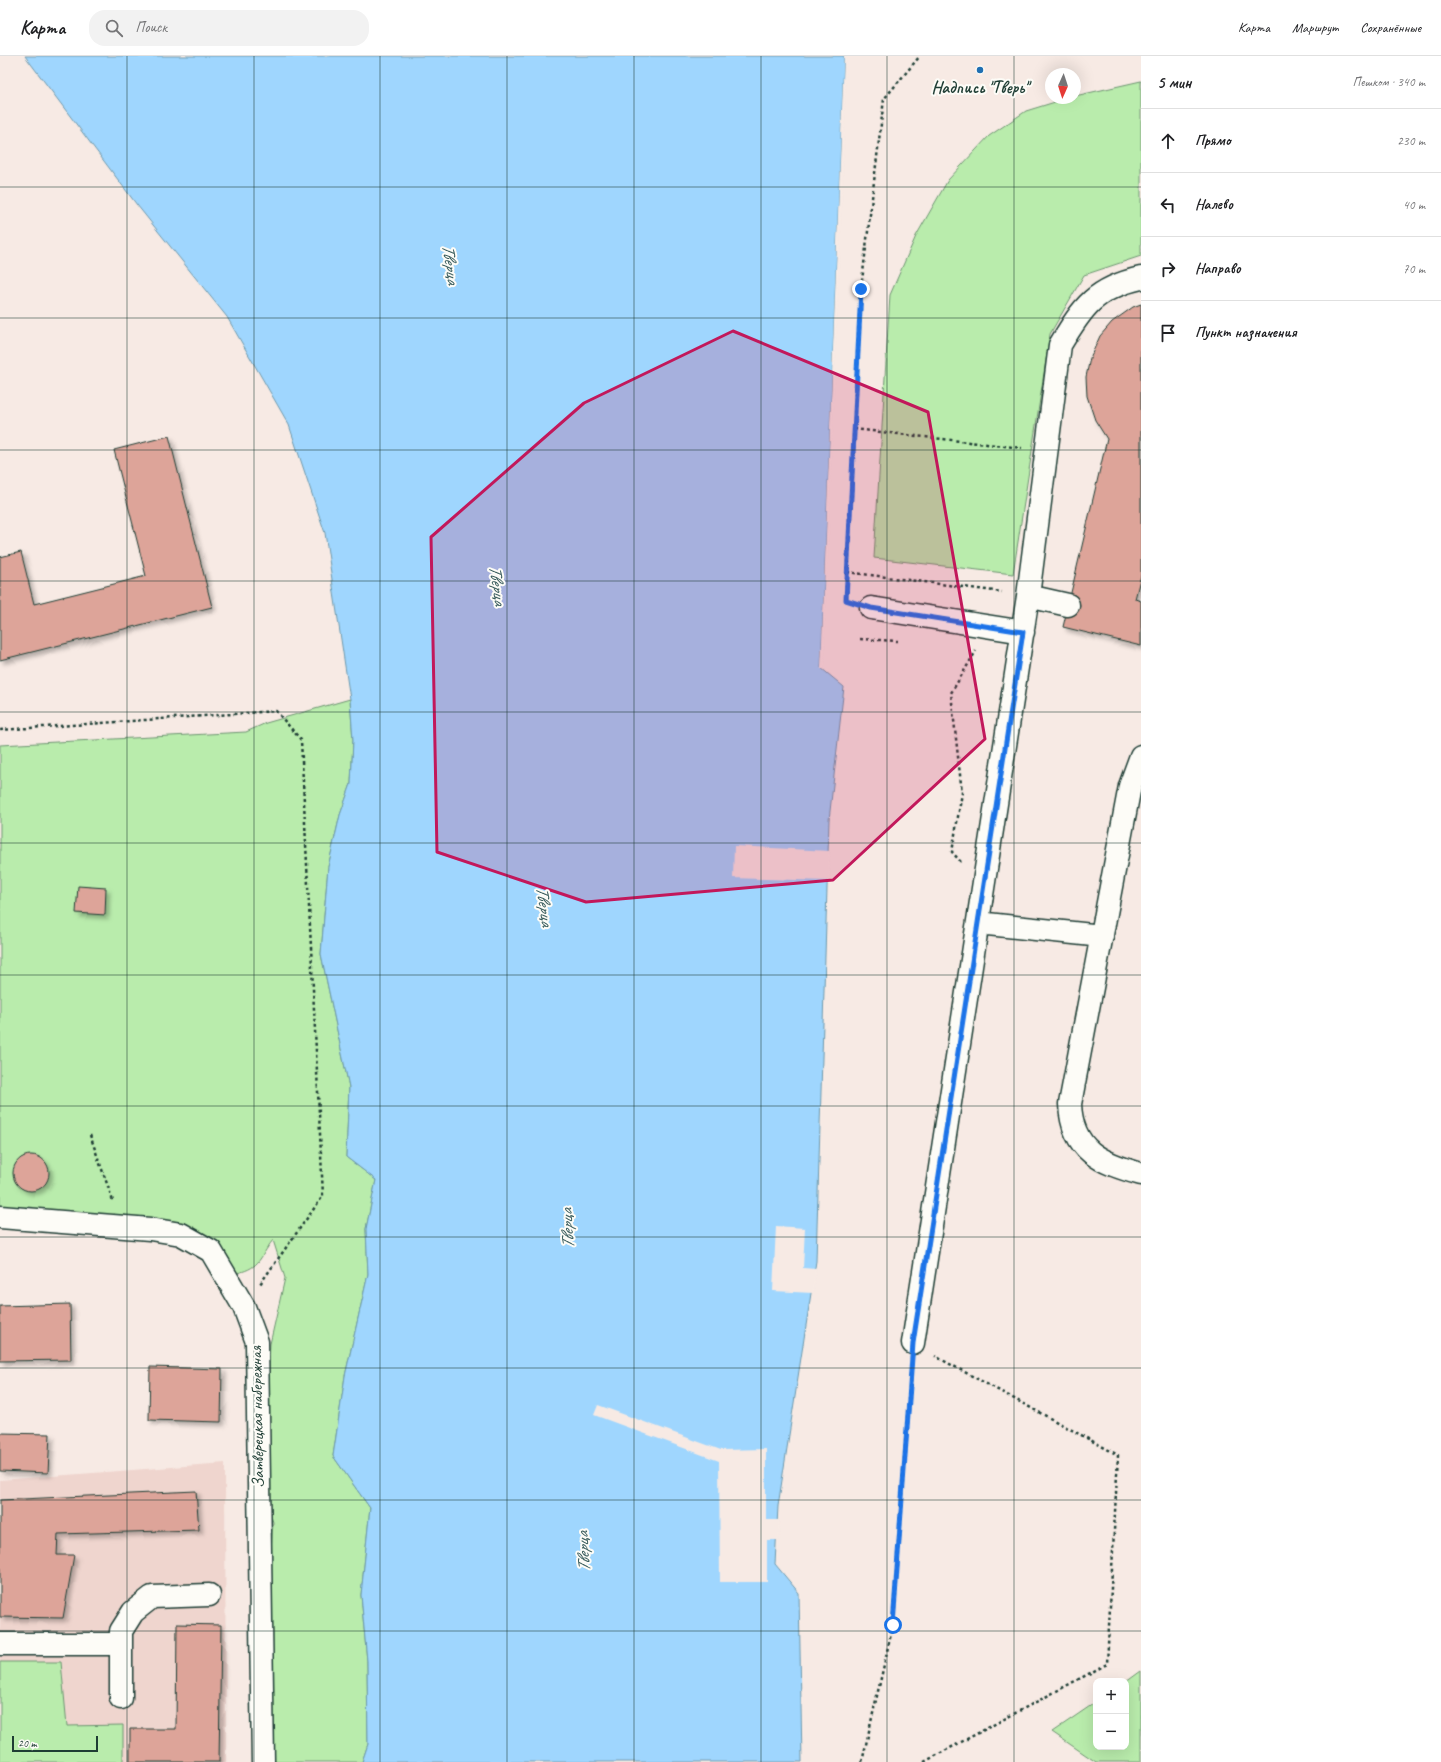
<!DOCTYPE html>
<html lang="ru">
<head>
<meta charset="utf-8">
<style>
  :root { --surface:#fff; --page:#f2f2f2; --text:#202124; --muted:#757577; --line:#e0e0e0 }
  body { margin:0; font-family:Caveat,sans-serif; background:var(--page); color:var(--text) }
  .controls { position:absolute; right:12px; bottom:12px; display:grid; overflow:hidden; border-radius:8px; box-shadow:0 4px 16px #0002 }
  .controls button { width:36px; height:36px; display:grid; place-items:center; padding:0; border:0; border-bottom:1px solid var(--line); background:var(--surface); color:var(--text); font:20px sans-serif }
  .compass { position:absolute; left:1045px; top:12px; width:36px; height:36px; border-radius:50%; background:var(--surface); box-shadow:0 4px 16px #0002; rotate:183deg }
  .scale { position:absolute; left:12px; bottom:10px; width:86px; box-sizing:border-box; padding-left:4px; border:2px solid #1f3d34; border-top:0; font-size:11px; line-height:14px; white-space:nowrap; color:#1f3d34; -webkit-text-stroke:3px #fdfcf7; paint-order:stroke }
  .stop { position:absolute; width:12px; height:12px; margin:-9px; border:3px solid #1a73e8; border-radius:50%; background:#fff }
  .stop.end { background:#1a73e8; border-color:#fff; box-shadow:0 1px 4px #0008 }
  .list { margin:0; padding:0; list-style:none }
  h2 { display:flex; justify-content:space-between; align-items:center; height:52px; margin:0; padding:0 16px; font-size:17px }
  h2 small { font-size:13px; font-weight:400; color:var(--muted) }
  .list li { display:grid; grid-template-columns:26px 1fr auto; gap:12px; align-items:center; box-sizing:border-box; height:64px; padding:0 16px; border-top:1px solid var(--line) }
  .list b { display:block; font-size:15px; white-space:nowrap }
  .list em { font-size:13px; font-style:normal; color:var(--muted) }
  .icon { flex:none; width:22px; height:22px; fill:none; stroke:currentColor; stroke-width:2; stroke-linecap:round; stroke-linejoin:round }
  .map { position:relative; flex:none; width:1141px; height:1706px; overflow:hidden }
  header { display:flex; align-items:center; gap:24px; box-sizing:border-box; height:56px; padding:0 20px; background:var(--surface); border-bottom:1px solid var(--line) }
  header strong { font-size:19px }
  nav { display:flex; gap:22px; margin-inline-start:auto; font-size:14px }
  .search { width:280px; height:36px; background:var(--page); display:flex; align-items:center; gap:10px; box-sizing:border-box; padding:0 14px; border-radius:16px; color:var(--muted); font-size:15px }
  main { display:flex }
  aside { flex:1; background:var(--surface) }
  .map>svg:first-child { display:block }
  .built { fill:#efd5ce }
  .green { fill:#b9ecac; stroke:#6c9470 }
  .water { fill:#9fd6fe; stroke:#6c99ad }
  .pier { fill:#f7eae4 }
  .building { fill:#dda499; stroke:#1f3d34; filter:url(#shadow) }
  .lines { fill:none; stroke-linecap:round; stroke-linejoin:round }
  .minor-casing { stroke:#1f3d34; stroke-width:25 }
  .path { stroke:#1f3d34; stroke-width:2.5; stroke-dasharray:3 3; stroke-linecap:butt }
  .minor { stroke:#fdfcf7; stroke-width:22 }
  .route { stroke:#1a73e8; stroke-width:5 }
  .marked { fill:#c2185b; fill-opacity:0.2; stroke:#c2185b; stroke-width:3; stroke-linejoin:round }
  .grid { fill:none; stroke:#1f3d34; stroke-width:1; stroke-opacity:0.55 }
  .poi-dot { fill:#1f6fb2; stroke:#fdfcf7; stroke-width:1.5 }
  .labels { text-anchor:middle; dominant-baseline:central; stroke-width:4; stroke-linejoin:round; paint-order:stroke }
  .poi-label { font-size:17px; font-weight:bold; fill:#1f3d34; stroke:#fdfcf7 }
  .street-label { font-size:17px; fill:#1f3d34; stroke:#fdfcf7 }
  .water-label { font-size:18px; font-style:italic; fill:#395c5c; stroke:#fdfcf7 }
</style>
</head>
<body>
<header>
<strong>Карта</strong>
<div class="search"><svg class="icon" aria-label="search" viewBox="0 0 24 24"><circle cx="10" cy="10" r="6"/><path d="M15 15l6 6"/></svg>Поиск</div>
<nav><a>Карта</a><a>Маршрут</a><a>Сохранённые</a></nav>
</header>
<main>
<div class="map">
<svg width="1141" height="1706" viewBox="0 0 1141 1706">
  <defs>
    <filter id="shadow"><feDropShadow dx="3.5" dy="3.5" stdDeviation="2" flood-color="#0004"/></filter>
  </defs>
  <rect width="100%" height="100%" fill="#f7eae4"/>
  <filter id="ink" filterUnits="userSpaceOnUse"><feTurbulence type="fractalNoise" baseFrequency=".025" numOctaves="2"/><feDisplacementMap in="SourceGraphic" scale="8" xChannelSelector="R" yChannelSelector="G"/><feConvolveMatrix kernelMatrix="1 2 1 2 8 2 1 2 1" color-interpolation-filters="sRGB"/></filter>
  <g filter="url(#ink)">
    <!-- built -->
    <path class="built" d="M225,1407L226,1706H0V1424Z"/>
    <!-- green -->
    <path class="green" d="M1141,25V200L1084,219L1050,278L1013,518L874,502L890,239L916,180L948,124L989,80L1026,55L1068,42H1075V40Z
      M350,643L353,684L351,728L340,759L328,811L321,898L349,1031L346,1101L376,1124L366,1173L368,1218L345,1320L333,1400L370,1452L361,1539L367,1605L368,1688L362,1706H262L267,1552L273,1466L259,1428L266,1360L270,1288L285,1222L273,1184C258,1203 261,1213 232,1218L218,1187L193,1173L0,1155V689L246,676L266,667Z
      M0,1606H61L67,1670L123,1669V1706H0Z
      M1141,1615V1706H1096L1052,1676L1096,1646V1691H1126V1626Z"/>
    <!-- water -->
    <path class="water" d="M25,0H844L821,612L844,631L829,764L816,1205L778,1450L775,1508L799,1537L802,1706H362L368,1688L367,1605L361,1539L370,1452L333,1400L345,1320L368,1218L366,1173L376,1124L346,1101L349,1031L321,898L328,811L340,759L351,728L353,684L350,643L325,477L289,369L227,261L137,149Z"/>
    <!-- pier -->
    <path class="pier" d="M844,0H846L844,80L825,555L824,613H821Z
      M734,790L830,795L829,825L733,822Z
      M776,1170L805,1172L803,1212L816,1213L813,1237L773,1235Z
      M598,1349L721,1394L766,1393V1464H780L779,1484H767V1526H720L719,1405L594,1359Z"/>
    <!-- building -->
    <path class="building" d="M1141,248V519L1135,543L1141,545V590L1063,571L1107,383L1095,364L1087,340L1086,321L1090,302L1100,280L1112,266L1133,251Z
      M169,380L212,551L0,604V501L21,496L34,548L146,520L114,394Z
      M78,830L106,832L105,859L76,857Z
      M13 1117a18 18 0 1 1 36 0a18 18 0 1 1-36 0Z
      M70,1248L71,1304L0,1305V1250Z
      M150,1311L222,1313L221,1366L149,1364Z
      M0,1377L50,1378L48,1417L0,1415Z
      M196,1435L199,1474L58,1478L57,1499H74L63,1562L0,1561V1444Z
      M177,1568L221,1569L219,1706H130V1673H176Z"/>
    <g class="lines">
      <defs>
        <path id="minor" d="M1068,549L1028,540L1060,289C1083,250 1096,232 1141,222
          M871,552L1023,576
          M1141,700L1130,730L1070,1048C1072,1095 1101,1107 1141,1118
          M978,867L1102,880
          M0,1161L150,1173L181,1178L211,1195L244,1251L257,1286L263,1706
          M913,1287L1028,540
          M0,1588H121
          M121,1642V1575L133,1556L152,1541L209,1539"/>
      </defs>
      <!-- minor casing -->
      <use href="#minor" class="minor-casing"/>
      <!-- path -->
      <path class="path" d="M854,373L1022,392
        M847,516L1002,536
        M846,543L861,233L884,43L920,0
        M860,583L898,585
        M0,674L276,655L301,684L323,1140L260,1228
        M961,806L952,796L962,737L951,637L976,595
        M90,1079L113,1145
        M862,1706L893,1569L911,1313
        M924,1706L1107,1608L1118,1399L935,1300"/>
      <!-- minor -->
      <use href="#minor" class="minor"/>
    </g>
  </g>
  <g class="lines" filter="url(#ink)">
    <!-- route -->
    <path class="route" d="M861,233L846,544L871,552L1023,576L913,1287L893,1569"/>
  </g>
  <!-- marked area -->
  <path class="marked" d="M733,275L928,356L985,683L833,824L586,846L437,796L431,481L584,347Z"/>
  <!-- grid -->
  <path class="grid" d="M127,0V1706M254,0V1706M380,0V1706M507,0V1706M634,0V1706M761,0V1706M887,0V1706M1014,0V1706M0,131H1141M0,262H1141M0,394H1141M0,525H1141M0,656H1141M0,787H1141M0,919H1141M0,1050H1141M0,1181H1141M0,1312H1141M0,1444H1141M0,1575H1141"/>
  <!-- markers -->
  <circle class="poi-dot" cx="980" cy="14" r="4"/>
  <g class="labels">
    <!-- poi labels -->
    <g class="poi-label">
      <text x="980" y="31">Надпись "Тверь"</text>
    </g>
    <!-- street labels -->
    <g class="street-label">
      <text transform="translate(257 1361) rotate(-91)">Затверецкая набережная</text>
    </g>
    <!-- water labels -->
    <g class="water-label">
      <text transform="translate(451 208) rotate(82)">Тверца</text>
      <text transform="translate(498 529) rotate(82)">Тверца</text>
      <text transform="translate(545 850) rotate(82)">Тверца</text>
      <text transform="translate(567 1173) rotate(-93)">Тверца</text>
      <text transform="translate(583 1496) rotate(-93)">Тверца</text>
    </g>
  </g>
</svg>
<div class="controls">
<button>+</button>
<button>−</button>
</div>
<svg class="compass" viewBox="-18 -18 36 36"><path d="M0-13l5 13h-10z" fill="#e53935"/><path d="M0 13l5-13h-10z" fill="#757577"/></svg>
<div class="scale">20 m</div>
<div class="stop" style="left:893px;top:1569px"></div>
<div class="stop end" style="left:861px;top:233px"></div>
</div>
<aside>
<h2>5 мин<small>Пешком · 340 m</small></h2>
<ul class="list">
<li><svg class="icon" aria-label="ahead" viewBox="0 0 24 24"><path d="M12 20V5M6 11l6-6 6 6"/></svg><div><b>Прямо</b></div><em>230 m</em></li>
<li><svg class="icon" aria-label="left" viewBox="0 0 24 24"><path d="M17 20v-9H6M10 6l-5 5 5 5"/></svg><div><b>Налево</b></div><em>40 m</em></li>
<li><svg class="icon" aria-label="right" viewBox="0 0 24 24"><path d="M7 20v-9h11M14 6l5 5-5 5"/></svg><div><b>Направо</b></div><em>70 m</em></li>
<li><svg class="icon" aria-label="arrive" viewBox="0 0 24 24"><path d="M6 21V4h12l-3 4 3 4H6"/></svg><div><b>Пункт назначения</b></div></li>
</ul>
</aside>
</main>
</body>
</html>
